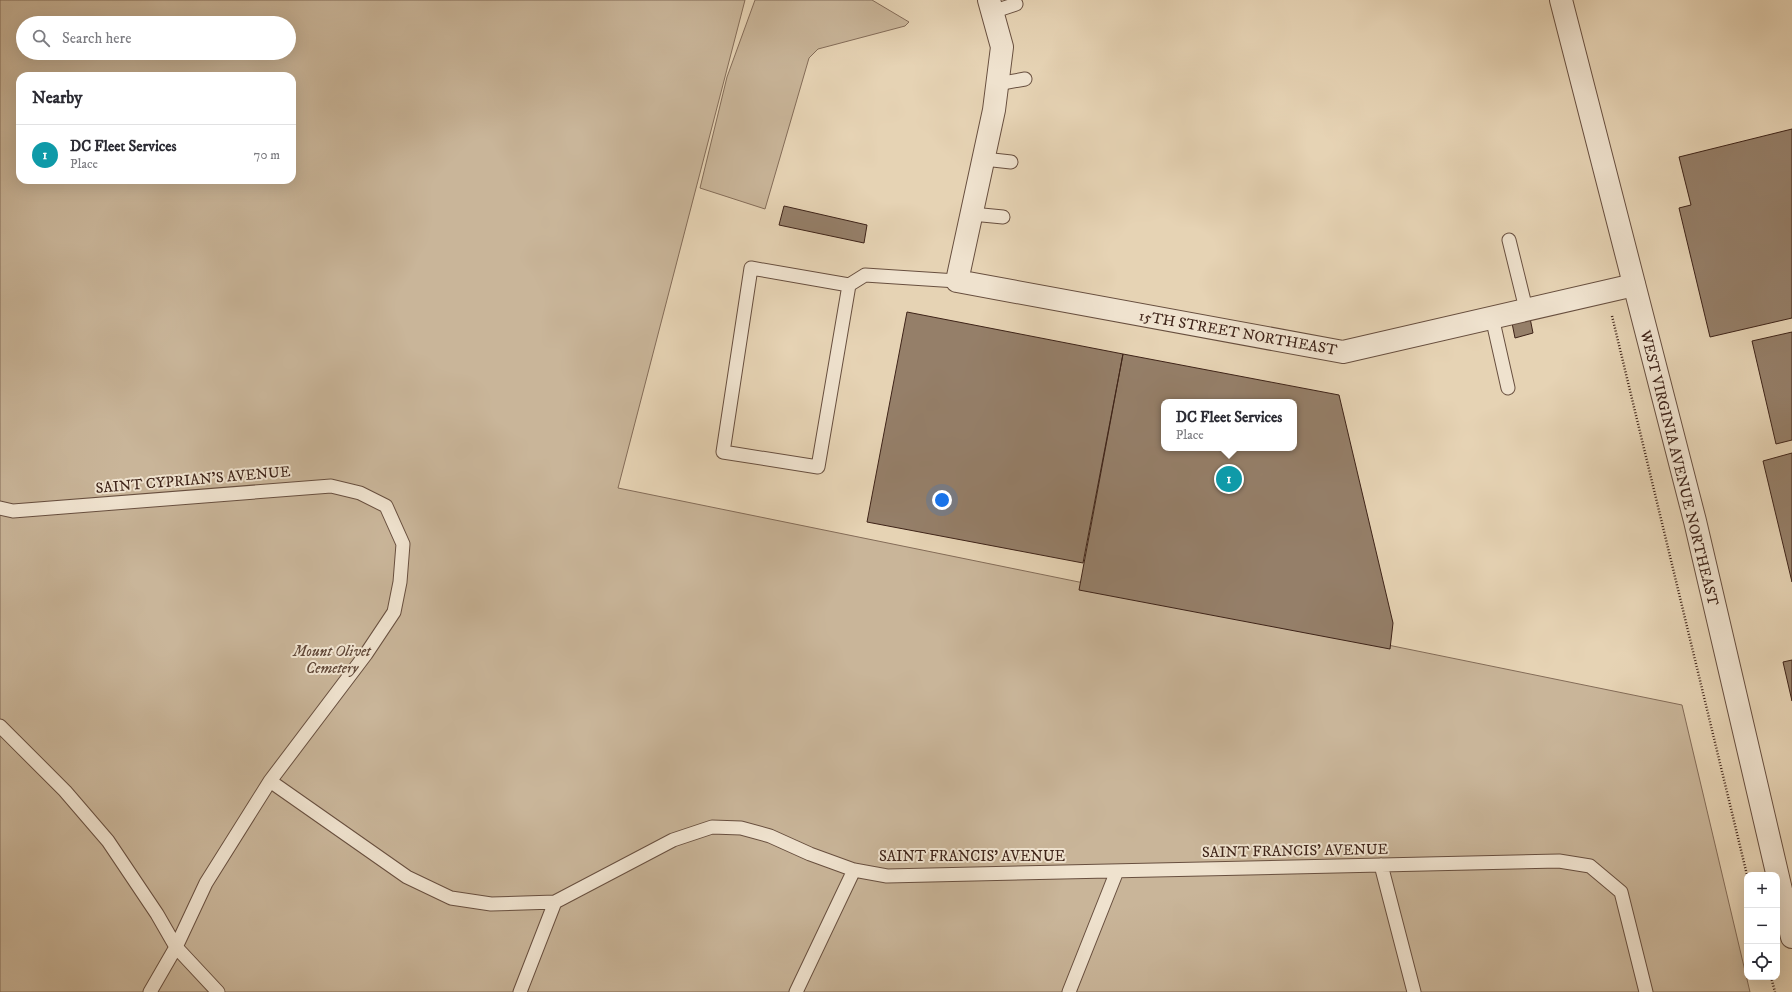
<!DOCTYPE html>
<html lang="en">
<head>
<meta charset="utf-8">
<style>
  :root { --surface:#fff; --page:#f2f2f3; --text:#2b2b33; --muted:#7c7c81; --line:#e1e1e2; --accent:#8f2418 }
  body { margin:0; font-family:"IM FELL DW Pica",serif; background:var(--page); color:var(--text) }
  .controls { position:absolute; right:12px; bottom:12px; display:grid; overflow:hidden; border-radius:8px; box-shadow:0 4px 16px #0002 }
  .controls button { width:36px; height:36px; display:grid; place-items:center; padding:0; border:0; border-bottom:1px solid var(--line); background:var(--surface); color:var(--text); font:20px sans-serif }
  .you { position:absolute; left:942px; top:500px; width:14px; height:14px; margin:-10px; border:3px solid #fff; border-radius:50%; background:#1a73e8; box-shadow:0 0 0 6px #1a73e833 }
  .badge { display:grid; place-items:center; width:26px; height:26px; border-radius:50%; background:var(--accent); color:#fff; font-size:13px; font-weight:700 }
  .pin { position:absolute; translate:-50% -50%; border:2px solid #fff; box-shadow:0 1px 4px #0006 }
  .popup { position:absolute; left:1161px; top:399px; width:136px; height:52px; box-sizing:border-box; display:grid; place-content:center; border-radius:8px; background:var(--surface); filter:drop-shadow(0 1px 3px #0005); font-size:13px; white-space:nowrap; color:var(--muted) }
  .popup b { font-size:15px; color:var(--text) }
  .popup::after { content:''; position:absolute; left:50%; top:100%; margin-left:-8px; border:8px solid transparent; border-top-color:var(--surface) }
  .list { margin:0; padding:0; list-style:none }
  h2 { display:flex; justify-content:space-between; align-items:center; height:52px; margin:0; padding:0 16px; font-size:17px }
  h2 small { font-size:13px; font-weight:400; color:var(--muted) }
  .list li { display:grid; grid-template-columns:26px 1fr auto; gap:12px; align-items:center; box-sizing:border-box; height:60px; padding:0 16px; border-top:1px solid var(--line) }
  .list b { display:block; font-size:15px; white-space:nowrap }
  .list p { margin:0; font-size:13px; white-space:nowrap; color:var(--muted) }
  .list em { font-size:13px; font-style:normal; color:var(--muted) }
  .icon { flex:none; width:22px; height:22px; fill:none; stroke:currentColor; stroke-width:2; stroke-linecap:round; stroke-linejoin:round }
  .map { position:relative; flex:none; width:1792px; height:992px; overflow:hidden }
  .search { position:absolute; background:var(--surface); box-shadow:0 4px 16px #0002; left:16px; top:16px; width:280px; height:44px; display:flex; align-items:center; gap:10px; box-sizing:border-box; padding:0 14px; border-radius:22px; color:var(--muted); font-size:15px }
  .panel { position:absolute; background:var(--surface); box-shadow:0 4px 16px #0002; left:16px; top:72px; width:280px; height:112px; border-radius:12px }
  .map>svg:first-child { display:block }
  .green { fill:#c9b599; stroke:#846c58; fill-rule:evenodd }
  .building { fill:#957f69; stroke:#3e2318; fill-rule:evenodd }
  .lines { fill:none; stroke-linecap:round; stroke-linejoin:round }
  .service-casing { stroke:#684f3f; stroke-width:15 }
  .minor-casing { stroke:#684f3f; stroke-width:24 }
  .tertiary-casing { stroke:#684f3f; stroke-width:24 }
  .path { stroke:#3e2318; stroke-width:2.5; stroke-dasharray:1 2; stroke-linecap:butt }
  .service { stroke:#efe2ce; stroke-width:13 }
  .minor { stroke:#efe2ce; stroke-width:22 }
  .tertiary { stroke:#efe2ce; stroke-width:22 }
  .labels { text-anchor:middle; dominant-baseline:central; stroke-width:4; stroke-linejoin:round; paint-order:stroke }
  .street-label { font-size:15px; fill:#3e2318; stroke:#efe2ce }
  .park-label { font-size:15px; font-style:italic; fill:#614838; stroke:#efe2ce }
</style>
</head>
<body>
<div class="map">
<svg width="1792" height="992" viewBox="0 0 1792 992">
  <rect width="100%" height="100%" fill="#e6d3b4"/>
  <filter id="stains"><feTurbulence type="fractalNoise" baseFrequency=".005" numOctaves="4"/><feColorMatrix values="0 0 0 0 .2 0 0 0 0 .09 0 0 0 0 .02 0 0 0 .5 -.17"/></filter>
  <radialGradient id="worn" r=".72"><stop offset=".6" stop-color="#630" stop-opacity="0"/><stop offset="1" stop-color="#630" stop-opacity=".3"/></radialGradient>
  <!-- green -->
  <path class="green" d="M0,0H745L618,488L1682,705L1750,992H0ZM23,23H289V53H23ZM20,76H292V180H20Z
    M755,0H872L909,22L905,26L818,49L809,58L765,209L700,188L727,77Z"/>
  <!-- building -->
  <path class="building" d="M1792,129V318L1710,337L1679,208L1691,205L1679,157Z
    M784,206L867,225L864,243L779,225Z
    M907,312L1123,354L1083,563L867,522Z
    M1530,318L1533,333L1515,338L1512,323Z
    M1792,332V440L1776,444L1752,341Z
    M1123,354L1339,395L1393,623L1390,649L1079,590ZM1164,402H1294V448H1164Z
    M1792,453V582L1763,461Z
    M1792,660V701L1783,662Z"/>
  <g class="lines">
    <defs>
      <path id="service" d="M992,12L1016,4
        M997,84L1025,79
        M984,159L1011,162
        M972,214L1003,217
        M1509,240L1526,309
        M849,285L818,467L723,452L751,268L849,285L865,275L957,281
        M1492,317L1508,388
        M0,508L13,511L331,486L360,493L386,506L403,544L400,582L394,612L366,654L270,781L206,883L176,947L150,992
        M0,726L65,791L108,841L157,914L176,947L218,992
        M270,781L407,877L451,898L491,904L555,902L673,840L712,827L741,828L770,836L810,854L854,870L887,876L1559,861L1590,866L1621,892L1646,992
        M1381,865L1414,992
        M520,992L555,902
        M796,992L854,870
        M1069,992L1117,871"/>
      <path id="minor" d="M989,0L1002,47L994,110L957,281L1343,352L1634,285"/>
      <path id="tertiary" d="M1561,0L1695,521L1792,937"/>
    </defs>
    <!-- service casing -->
    <use href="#service" class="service-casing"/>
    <!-- minor casing -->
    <use href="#minor" class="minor-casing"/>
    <!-- tertiary casing -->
    <use href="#tertiary" class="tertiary-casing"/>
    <!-- path -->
    <path class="path" d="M1612,316L1747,875
      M1771,977L1775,992"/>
    <!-- service -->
    <use href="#service" class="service"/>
    <!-- minor -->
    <use href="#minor" class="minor"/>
    <!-- tertiary -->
    <use href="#tertiary" class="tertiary"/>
  </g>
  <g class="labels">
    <!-- street labels -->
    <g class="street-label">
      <text transform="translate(1238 333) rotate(10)">15TH STREET NORTHEAST</text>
      <text transform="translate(1679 468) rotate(76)">WEST VIRGINIA AVENUE NORTHEAST</text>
      <text transform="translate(193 480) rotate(-5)">SAINT CYPRIAN'S AVENUE</text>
      <text transform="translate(1295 851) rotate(-1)">SAINT FRANCIS' AVENUE</text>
      <text x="972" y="856">SAINT FRANCIS' AVENUE</text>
    </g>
    <!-- park labels -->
    <g class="park-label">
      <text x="332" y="651">Mount Olivet<tspan x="332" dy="17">Cemetery</tspan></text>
    </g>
  </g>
  <rect width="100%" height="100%" filter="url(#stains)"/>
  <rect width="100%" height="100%" fill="url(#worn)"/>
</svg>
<div class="controls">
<button>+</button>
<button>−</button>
<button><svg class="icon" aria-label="locate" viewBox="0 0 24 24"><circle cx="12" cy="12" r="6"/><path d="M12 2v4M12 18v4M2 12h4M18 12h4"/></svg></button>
</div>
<div class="you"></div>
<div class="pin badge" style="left:1229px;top:479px;background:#0f9aa8">1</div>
<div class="popup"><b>DC Fleet Services</b>Place</div>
<div class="search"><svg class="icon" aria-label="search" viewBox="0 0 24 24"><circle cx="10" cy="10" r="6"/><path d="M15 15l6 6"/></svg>Search here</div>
<section class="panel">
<h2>Nearby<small></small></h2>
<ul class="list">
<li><span class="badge" style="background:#0f9aa8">1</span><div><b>DC Fleet Services</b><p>Place</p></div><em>70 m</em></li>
</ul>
</section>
</div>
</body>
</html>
